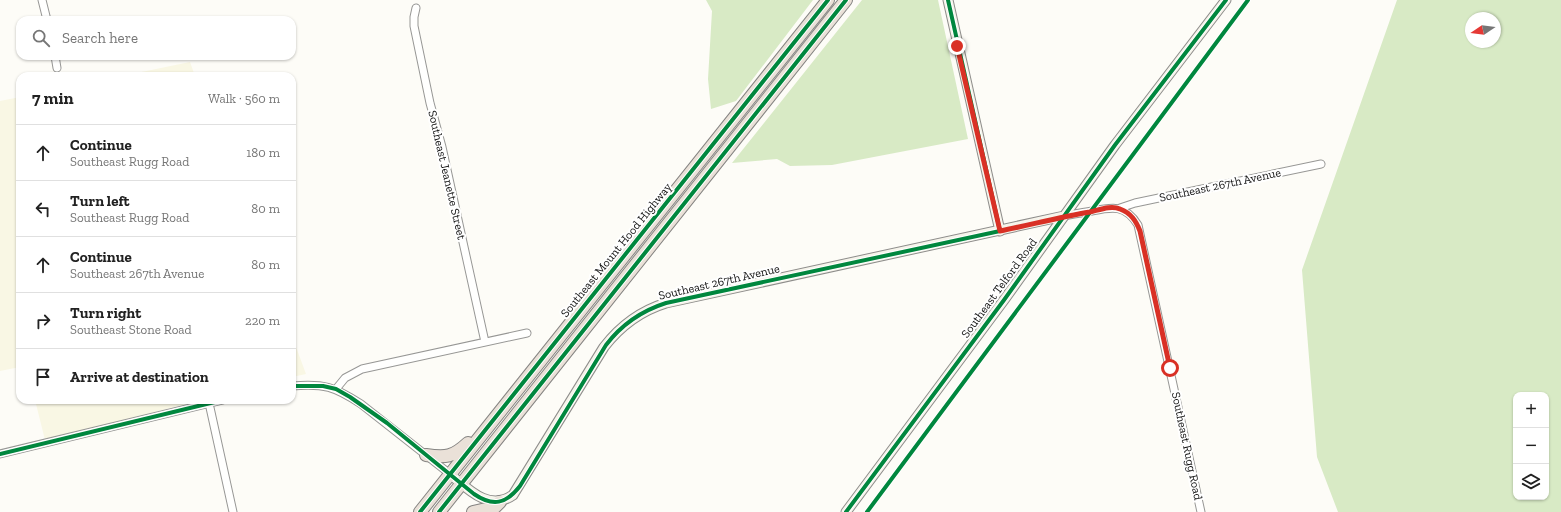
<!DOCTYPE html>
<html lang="en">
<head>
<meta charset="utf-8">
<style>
  :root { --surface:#fff; --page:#f6f6f6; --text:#222; --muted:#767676; --line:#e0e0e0 }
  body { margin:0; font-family:"Zilla Slab",serif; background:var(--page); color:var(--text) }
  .controls { position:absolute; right:12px; bottom:12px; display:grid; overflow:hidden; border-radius:8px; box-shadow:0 1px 3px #0004 }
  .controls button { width:36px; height:36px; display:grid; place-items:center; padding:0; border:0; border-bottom:1px solid var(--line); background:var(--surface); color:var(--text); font:20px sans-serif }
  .compass { position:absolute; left:1465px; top:12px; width:36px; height:36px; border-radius:50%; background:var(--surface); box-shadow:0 1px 3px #0004; rotate:257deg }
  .stop { position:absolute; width:12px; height:12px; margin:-9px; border:3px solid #d93025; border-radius:50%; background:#fff }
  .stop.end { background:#d93025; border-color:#fff; box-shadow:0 1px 4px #0008 }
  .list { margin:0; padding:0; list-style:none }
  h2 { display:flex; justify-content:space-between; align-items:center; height:52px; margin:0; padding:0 16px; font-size:17px }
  h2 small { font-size:13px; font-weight:400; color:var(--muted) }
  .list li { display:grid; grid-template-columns:26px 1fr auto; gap:12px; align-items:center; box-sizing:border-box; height:56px; padding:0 16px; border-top:1px solid var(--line) }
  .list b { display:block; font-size:15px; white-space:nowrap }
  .list p { margin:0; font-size:13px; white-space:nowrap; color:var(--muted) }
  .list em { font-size:13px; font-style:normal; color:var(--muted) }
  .icon { flex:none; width:22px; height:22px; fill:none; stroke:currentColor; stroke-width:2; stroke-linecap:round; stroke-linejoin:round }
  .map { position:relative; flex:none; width:1561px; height:512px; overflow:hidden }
  .search { position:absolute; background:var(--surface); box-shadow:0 1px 3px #0004; left:16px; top:16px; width:280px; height:44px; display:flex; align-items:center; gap:10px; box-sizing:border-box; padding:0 14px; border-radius:12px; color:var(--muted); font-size:15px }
  .panel { position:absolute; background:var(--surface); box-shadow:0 1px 3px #0004; left:16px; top:72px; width:280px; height:332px; border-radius:12px }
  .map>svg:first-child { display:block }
  .farmland { fill:#f9f7e4 }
  .forest { fill:#d8eac5; fill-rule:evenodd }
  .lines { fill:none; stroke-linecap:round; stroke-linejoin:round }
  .street-casing { stroke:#979795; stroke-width:9 }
  .secondary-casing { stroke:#8e8d8b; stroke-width:11 }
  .highway-casing { stroke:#858482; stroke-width:14 }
  .street { stroke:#fffffe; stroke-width:7 }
  .secondary { stroke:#f6f4eb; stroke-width:9 }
  .highway { stroke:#eae1d8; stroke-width:12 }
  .cycleway-casing { stroke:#fff; stroke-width:6 }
  .cycleway { stroke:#00873e; stroke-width:4 }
  .route { stroke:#d93025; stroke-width:5 }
  .labels { text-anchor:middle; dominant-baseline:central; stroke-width:4; stroke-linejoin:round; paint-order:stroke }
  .street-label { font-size:12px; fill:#111; stroke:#fff }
</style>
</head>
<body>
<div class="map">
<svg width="1561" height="512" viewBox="0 0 1561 512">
  <rect width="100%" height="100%" fill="#fdfcf7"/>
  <!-- farmland -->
  <path class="farmland" d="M190,62L195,76H122Z
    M20,97V367L0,371V101Z
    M292,336L306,374L292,377Z
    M35,400H202L45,440Z"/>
  <!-- forest -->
  <path class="forest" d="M706,0H813L736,101L711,109L708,79L712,11Z
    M862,0H938L968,139L832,165L790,166L777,159L732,163Z
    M1397,0H1561V512H1338L1317,457L1302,270ZM1471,18H1495V42H1471ZM1516,395H1546V497H1516Z"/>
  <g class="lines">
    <defs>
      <path id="street" d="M42,0L47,20
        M416,8L414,17V26L430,103L442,147L485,342
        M55,56L57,68
        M1120,208L1135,203L1321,164
        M1064,216C1073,214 1082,213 1092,211C1112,207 1125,204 1138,225L1201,512
        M292,386C324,383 335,387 361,404L450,474
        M336,389L345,378L362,369L527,333
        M209,403L233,512
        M0,454L223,400"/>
      <path id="secondary" d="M948,0L1000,231
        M450,474C468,489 489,512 513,495L604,347C621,325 640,311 666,303L1064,216
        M846,512L1004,300L1115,145L1226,0"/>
      <path id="highway" d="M426,455C446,458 453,457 468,443
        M420,512L828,0
        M439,512L846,0
        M473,512L495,507L500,502"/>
    </defs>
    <!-- street casing -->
    <use href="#street" class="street-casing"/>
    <!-- secondary casing -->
    <use href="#secondary" class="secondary-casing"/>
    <!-- highway casing -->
    <use href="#highway" class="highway-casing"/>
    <!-- street -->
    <use href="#street" class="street"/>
    <!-- secondary -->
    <use href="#secondary" class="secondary"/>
    <!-- highway -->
    <use href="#highway" class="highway"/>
    <defs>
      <path id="cycleway" d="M292,386H323L336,389L350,397L387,423L474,494C493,507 506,504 520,486L606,345C622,324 641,311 666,303L1000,231L948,0
        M0,454L223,400
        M420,512L828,0
        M439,512L846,0
        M846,512L1004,300L1115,145L1226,0
        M867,512L1248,0"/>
    </defs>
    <!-- cycleway casing -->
    <use href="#cycleway" class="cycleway-casing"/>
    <!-- cycleway -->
    <use href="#cycleway" class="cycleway"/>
  </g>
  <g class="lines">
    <!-- route -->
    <path class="route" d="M957,46L1000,231C1030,225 1060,217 1090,212C1099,210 1111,205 1120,209C1131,213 1136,221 1140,231L1170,368"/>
  </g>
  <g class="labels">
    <!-- street labels -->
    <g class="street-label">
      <text transform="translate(447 175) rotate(77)">Southeast Jeanette Street</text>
      <text transform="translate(1220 185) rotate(-12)">Southeast 267th Avenue</text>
      <text transform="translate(616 250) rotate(-51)">Southeast Mount Hood Highway</text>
      <text transform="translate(719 282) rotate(-13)">Southeast 267th Avenue</text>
      <text transform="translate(999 288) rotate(-54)">Southeast Telford Road</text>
      <text transform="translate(1187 446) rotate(78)">Southeast Rugg Road</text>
    </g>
  </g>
</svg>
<div class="controls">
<button>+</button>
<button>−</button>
<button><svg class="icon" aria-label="layers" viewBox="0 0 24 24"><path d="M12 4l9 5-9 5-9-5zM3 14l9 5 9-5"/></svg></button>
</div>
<svg class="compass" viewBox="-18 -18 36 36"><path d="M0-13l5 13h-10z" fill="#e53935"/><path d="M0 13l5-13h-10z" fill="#767676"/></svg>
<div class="stop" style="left:1170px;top:368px"></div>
<div class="stop end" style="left:957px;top:46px"></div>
<div class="search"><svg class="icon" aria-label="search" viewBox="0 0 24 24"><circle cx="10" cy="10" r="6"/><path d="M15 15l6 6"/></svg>Search here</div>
<section class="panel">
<h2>7 min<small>Walk · 560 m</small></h2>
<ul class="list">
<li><svg class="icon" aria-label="ahead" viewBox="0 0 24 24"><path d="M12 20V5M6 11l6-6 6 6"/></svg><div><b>Continue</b><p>Southeast Rugg Road</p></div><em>180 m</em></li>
<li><svg class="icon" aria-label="left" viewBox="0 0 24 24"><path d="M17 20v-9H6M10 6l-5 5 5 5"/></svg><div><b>Turn left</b><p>Southeast Rugg Road</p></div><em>80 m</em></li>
<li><svg class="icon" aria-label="ahead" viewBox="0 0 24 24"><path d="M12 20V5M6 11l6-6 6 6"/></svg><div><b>Continue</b><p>Southeast 267th Avenue</p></div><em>80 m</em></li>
<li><svg class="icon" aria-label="right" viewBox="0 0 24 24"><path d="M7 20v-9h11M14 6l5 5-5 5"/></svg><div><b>Turn right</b><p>Southeast Stone Road</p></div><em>220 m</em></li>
<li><svg class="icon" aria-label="arrive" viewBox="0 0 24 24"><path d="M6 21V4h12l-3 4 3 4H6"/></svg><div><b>Arrive at destination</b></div></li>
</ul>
</section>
</div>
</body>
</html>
